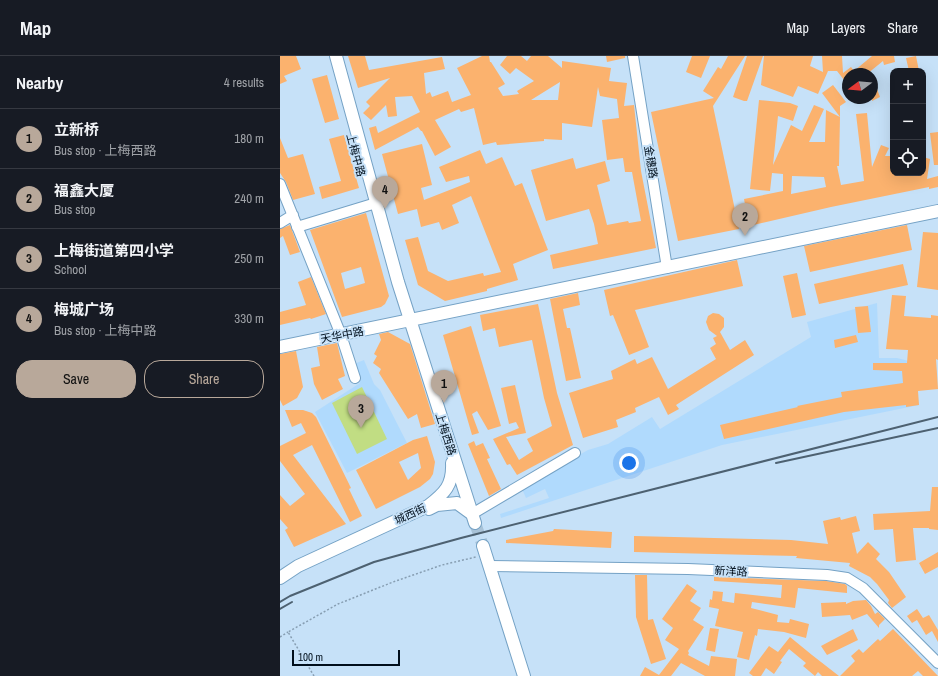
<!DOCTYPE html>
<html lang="en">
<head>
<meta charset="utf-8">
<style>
  :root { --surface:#171b24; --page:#20242c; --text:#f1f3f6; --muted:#9ea1a6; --line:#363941; --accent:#b8a89a }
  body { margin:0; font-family:"Archivo Narrow","Noto Sans SC",sans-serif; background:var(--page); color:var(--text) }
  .controls { position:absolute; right:12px; top:12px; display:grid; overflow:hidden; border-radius:8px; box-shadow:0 4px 16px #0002 }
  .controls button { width:36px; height:36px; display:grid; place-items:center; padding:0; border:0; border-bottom:1px solid var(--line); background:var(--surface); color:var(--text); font:20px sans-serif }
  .compass { position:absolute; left:562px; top:12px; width:36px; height:36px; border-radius:50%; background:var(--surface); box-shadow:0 4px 16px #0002; rotate:254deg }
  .scale { position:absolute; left:12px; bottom:10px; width:108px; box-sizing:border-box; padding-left:4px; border:2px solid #010f1c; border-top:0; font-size:11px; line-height:14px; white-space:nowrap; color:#010f1c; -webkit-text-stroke:3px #c6e1f8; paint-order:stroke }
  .you { position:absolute; left:349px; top:407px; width:14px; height:14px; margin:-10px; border:3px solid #fff; border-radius:50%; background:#1a73e8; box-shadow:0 0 0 6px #1a73e833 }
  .badge { display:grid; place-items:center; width:26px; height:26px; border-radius:50%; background:var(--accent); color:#111; font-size:13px; font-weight:700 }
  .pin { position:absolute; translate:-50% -33px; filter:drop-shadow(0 1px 2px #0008) }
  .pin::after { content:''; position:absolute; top:21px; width:14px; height:12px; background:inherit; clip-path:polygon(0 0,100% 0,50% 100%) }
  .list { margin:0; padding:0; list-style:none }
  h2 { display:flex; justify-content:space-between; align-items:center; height:52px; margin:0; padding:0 16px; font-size:17px }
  h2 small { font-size:13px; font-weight:400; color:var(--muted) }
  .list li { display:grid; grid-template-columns:26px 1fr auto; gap:12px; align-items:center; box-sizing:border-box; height:60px; padding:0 16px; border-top:1px solid var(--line) }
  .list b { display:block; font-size:15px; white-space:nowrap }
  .list p { margin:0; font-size:13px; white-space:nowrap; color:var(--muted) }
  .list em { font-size:13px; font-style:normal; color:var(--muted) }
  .actions { display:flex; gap:8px; padding:12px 16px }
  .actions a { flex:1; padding:9px 0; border:1px solid var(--accent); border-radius:16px; text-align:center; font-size:14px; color:var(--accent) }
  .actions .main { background:var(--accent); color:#111 }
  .icon { flex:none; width:22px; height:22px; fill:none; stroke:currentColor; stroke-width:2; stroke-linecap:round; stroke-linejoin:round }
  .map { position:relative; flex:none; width:658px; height:620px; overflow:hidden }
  header { display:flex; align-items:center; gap:24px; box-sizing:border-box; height:56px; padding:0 20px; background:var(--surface); border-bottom:1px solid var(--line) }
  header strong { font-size:19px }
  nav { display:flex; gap:22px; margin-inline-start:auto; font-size:14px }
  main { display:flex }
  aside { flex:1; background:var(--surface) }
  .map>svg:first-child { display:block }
  .built { fill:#b0dafd }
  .green { fill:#c1dd83 }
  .building { fill:#fbb26e; fill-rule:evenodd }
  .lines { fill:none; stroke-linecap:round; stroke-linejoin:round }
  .major-tunnel { stroke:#a8c2d7; stroke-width:12; stroke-dasharray:12 6; stroke-linecap:butt }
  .minor-casing { stroke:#75a2c5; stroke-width:12 }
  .major-casing { stroke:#75a2c5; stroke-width:14 }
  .path { stroke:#879eb2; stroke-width:1.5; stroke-dasharray:2 2; stroke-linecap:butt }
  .minor { stroke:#fff; stroke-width:10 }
  .major { stroke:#fff; stroke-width:12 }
  .rail { stroke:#4d6171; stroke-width:2 }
  .labels { text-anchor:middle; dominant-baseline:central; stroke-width:4; stroke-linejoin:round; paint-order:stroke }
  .street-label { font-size:11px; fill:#010f1c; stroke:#c6e1f8 }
</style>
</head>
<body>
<header>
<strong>Map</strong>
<nav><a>Map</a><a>Layers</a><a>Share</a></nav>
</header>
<main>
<aside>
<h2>Nearby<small>4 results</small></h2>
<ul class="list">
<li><span class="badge">1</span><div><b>立新桥</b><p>Bus stop · 上梅西路</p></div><em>180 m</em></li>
<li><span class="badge">2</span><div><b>福鑫大厦</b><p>Bus stop</p></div><em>240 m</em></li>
<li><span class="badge">3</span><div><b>上梅街道第四小学</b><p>School</p></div><em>250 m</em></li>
<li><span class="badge">4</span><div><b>梅城广场</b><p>Bus stop · 上梅中路</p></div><em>330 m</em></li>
</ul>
<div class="actions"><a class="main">Save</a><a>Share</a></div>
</aside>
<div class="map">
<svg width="658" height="620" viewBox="0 0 658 620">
  <rect width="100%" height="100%" fill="#c6e1f8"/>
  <!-- built -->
  <path class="built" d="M597,247L599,302H617L633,306L639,349L442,389L221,462L220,458L269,442L265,433L246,442L242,433L274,413L308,394L328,388L372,361L380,373L531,281L527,266Z
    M84,304L94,328L100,334L127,387L67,417L35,356L80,327L74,308Z"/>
  <!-- green -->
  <path class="green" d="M82,331L107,383L77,398L52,347Z"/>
  <!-- building -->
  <path class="building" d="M0,0H16L21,13L4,20L7,25L0,28Z
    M68,0H85L89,14L162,1L165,13L144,17L146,38L150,36L152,41L168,35L172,46L191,39L177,12L202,0H209L210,6H211L225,28L218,32L223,40L239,38L237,35L254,25L236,12L230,18L220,9L227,0H241L247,5L251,0H268L282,12V5L331,12L329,25L347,27L344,50L354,49L361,115L376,192L273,213L270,199L318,188L314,168L309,153L266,165L251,114L293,102L296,113L325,105L330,125L317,129L327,169L348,165L349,167L361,165L352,116H345L343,102L327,104L322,64L339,62L337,43L320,40L318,31L312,71L282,67V84L264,83V85L217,89L216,86L203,89L194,52L181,56L179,53L155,64L171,91L155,100L142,75H141L138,71L95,94L89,72L96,70L98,77L140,56L132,40L115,41L117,60L108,61L106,49L91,64L83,57L90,50L86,46L110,22L78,32ZM280,26L278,44H251Z
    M326,0H345V2L327,6Z
    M412,0H430L421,22L406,16Z
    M448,0H465L433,50L459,173L398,185L371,56L434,42L423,35L438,11L441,13Z
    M467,0H483L467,45H464L453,41Z
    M484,0H533L530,10L543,16L542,0H562L563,17L571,11L574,15L592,0H614L615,6L604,9L603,5L587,18H568V29L557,15H548L538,38L518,30L513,41L481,29Z
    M636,0L639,15H629L626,2Z
    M47,19L59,63L45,67L32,23Z
    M553,29L566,46L560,50V61L542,37Z
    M597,33L600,41L592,45V35Z
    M479,44L510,47L518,50L513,65L498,60L493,109L511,69L522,75L534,49L544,53L529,86H545L546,54L560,61L559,110H557L561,129L584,125L576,58L587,57L592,111L601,89L609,92L605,100H613V117H643V101L650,103L647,123L658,120V131L649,133V131L551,151L469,170L464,143L503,135V118L492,117L490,135L470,133ZM512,120L544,121L546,131L511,138Z
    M658,76V109H654L650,77Z
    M64,79L79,132L42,143L39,131L61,125L49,83Z
    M0,82L8,102L23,98L35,138L13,144L6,126L0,117Z
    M142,88L152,129L141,132L144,144L190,126L189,120L166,126L159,111L200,94L206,108L222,101L235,130L242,127L268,194L233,208L238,224L207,233V235L165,245L138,229L125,184L138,181L148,215L168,225L203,217L204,220L221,216L191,140L172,149L179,167L162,174L159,166L141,171L137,153L118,158L102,98Z
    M86,157L109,240L105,248L101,251L62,261L30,174ZM81,211L85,227L65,233L61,217Z
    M10,169L20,196L10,199L3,180L0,182V173Z
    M627,169L632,194L530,216L524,190Z
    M643,176L658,177V234L637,231Z
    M457,204L463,230L355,254L369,291L349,299L333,259L330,260L324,234Z
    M623,208L628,229L539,248L534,228Z
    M517,217L526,259L512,262L503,220Z
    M31,221L46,258L31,263L30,262L0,269V256L26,249L18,226Z
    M298,237L300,249L283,253L287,272H290L301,322L286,325L270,243Z
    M612,239L626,240L624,260L651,262V259L658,260V304L656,303L658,333L638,335L639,349L626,351V349L564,356L444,383L440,369L518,351L517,350L562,341L561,336L623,327L622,315L593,314V307H627L628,294L606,293Z
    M258,248L277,337L293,389L237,419L230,408L227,409L213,383L239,372L236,366L229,368L221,332L235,329L246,377L226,381L239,404L253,395L247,383L272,370L264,342L252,284L219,291L215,272L203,275L200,259Z
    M588,250L591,276L578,277L575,251Z
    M433,257L439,258L444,262V271L440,276L450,294L465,284L474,299L396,349L399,353L388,359L379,341L355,352L356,356L336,364L338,371L303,382L289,337L333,323L331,315L355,303L357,308L372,301L388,333L436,303L430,292L436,288L433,282L437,280L429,274L426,266L428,260Z
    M191,270L221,370L208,374L197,355L192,358L199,377L192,379L163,279Z
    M108,276L130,288L155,368L141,372L137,358L128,363L99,317L101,313L93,307L97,300L94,298L101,284L99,278Z
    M576,279L578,286L555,292L554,284Z
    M57,287L65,320L58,323L63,333L42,344L34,328L31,312L40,310L37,291Z
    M16,295L23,331L17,342L3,350L0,344V298Z
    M5,354H23L32,357L36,361L71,432L69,433L82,460L70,466L32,389L13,399L66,468L14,491L5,474L8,472L0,463V439L10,450L25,438L0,405V390L26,377L21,367L12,371Z
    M147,380L155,406L153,418L150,423L140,431L96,453L76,414L133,384ZM138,397L141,412L128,424L119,406Z
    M194,385L196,390L203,387L210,402L207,403L221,433L209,440L188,388Z
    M652,431H658V474L649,473V472H633L636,504L616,506L613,473L594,474L593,458L650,455Z
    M576,460L580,475L572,477L577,498L588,486L600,498L596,503L609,516L626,541L612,552L608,547L609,544L597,528L590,521L569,510L570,507L516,502L517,500L354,496V480L511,484L548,488L543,465L560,461L561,464Z
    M274,473L332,476L331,492L226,487V484L273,475Z
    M658,496V511L645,518L639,507Z
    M355,519H367L368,564L373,563L386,603L371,608L356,561Z
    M434,521L546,525L565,528L567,530V537L518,532L515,552L472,546L471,552L498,559L497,566L509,567L510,563L529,568L526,582L504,576L478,573L477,580L475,579L469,604L457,601L463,576L435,570L439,553L429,551L430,543L432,544L433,535L443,536L442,545L454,547L455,537L501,542L502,529L434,525Z
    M407,528L417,535L410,545L421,552L413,564L424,571L408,595L409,597L408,599L429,610L431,600L457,603L455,620H425L401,607L391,620H360L365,611L379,619L399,593L385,584L393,572L382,563Z
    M586,544L591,550L595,558L598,556L605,563L599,569V572L587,558L572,564L570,559L542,561L541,547L566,546V548L573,545Z
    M637,553L643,562L649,559L658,574V586L652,575L646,579L637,564L632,567L627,560Z
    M430,572L439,573L435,596L426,594Z
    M573,573L578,584L547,599L541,590Z
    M613,573L658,620H643L638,615L632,620H560L575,605L571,600L579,593L583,597L598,583L600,585Z
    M510,581L532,599L559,620H542L538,616L535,620L523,610L526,607L509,593L500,605L502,606L494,618L486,612L481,620H473L469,617L489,590L498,596Z"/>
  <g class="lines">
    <!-- major-tunnel -->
    <path class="major-tunnel" d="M195,467L203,490"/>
    <defs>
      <path id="minor" d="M353,0L387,212
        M0,128L61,279L75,322
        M0,167L13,159
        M17,171L96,147
        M192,458L295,397
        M210,510L408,513L547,519L567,522L583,532L658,607"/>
      <path id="major" d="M56,0L118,226L195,467
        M0,291L658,155
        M149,453L157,449L177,447L192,458
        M203,490L244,620
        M0,522L18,510L148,450C165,437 173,429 172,407"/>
    </defs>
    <!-- minor casing -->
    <use href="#minor" class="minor-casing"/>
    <!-- major casing -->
    <use href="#major" class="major-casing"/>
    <!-- path -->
    <path class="path" d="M0,581L8,576
      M34,620L8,576L58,548L113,526L162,509L196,501"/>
    <!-- minor -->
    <use href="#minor" class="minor"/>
    <!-- major -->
    <use href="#major" class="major"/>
    <!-- rail -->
    <path class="rail" d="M496,407L658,372
      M0,546L10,540L94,506L181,482L658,361
      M0,553L12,546"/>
  </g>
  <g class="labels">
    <!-- street labels -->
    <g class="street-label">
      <text transform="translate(76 99) rotate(75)">上梅中路</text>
      <text transform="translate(371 106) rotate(81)">金穗路</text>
      <text transform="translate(62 279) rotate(-11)">天华中路</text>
      <text transform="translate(166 378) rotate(72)">上梅西路</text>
      <text transform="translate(130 458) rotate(-25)">城西街</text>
      <text transform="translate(451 515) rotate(3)">新洋路</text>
    </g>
  </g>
</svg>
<div class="controls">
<button>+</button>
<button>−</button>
<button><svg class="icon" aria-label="locate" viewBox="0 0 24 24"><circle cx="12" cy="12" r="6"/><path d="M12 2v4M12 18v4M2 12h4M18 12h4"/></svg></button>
</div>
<svg class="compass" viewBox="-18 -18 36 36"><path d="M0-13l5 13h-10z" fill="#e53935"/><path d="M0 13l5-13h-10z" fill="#9ea1a6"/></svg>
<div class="scale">100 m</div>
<div class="you"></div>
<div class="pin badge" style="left:164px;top:347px">1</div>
<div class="pin badge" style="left:465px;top:180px">2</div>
<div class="pin badge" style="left:81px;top:372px">3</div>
<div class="pin badge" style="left:105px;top:153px">4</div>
</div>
</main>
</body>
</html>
